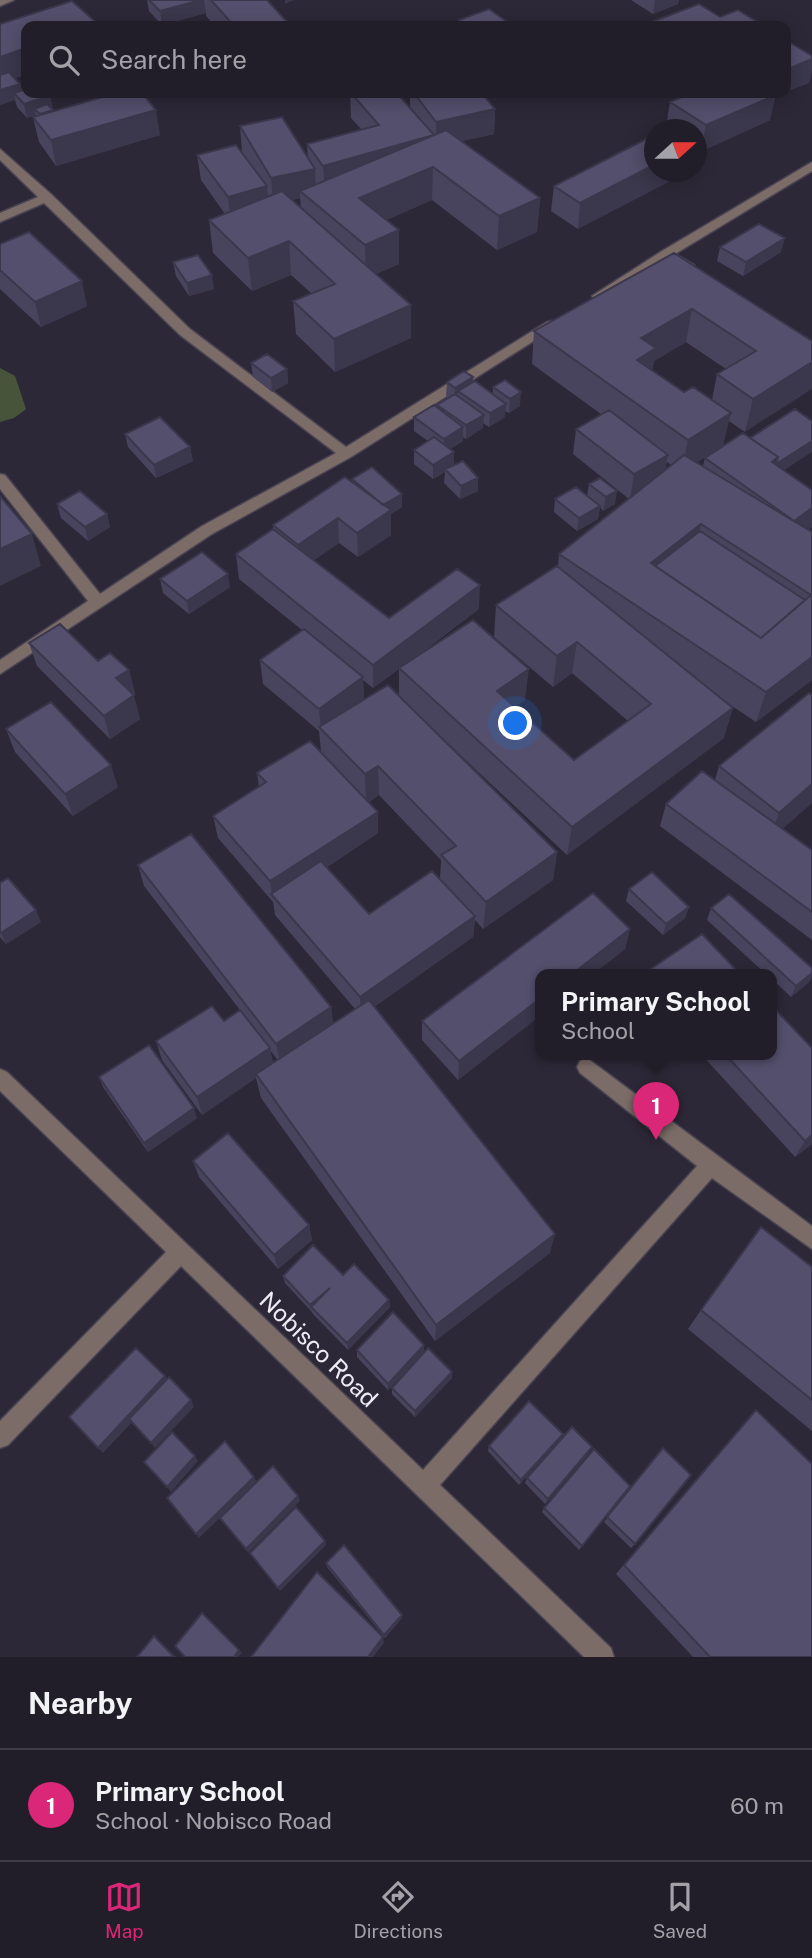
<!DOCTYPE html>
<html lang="en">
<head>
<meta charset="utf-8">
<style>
  :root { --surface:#221e29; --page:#2e2b35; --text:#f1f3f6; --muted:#a2a2a8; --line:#3f3c46; --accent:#db2777 }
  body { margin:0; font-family:"Public Sans",sans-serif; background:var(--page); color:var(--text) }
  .compass { position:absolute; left:644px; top:119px; width:63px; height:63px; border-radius:50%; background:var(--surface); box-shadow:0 4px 18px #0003; rotate:69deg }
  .you { position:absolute; left:516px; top:724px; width:24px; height:24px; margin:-18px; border:5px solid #fff; border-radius:50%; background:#1a73e8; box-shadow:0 0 0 10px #1a73e833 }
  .badge { display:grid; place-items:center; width:46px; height:46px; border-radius:50%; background:var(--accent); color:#fff; font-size:23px; font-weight:700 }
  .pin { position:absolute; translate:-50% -58px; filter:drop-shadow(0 2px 4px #0008) }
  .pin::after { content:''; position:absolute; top:37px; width:24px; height:21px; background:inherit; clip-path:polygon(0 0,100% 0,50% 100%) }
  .popup { position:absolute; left:535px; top:969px; width:242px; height:91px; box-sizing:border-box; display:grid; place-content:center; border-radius:14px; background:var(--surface); filter:drop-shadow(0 2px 5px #0005); font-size:23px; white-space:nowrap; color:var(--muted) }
  .popup b { font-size:26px; color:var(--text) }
  .popup::after { content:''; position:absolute; left:50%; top:100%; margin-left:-14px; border:14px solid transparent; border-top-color:var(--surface) }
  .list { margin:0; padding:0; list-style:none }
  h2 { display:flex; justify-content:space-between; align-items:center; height:91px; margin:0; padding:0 28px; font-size:30px }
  h2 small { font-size:23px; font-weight:400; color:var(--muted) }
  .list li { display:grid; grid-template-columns:46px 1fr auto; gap:21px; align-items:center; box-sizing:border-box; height:112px; padding:0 28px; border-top:2px solid var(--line) }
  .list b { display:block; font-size:26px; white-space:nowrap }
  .list p { margin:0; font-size:23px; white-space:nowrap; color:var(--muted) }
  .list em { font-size:23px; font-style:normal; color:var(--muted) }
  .icon { flex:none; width:38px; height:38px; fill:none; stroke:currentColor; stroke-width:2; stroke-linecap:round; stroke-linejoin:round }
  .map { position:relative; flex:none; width:812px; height:1657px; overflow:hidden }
  .search { position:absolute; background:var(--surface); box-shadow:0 4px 18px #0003; left:21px; right:21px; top:21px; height:77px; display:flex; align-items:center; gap:18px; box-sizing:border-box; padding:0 24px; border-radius:14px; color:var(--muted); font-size:26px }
  .sheet { height:203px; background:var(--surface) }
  nav { display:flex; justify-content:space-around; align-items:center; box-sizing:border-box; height:98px; border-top:2px solid var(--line); background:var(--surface); font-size:19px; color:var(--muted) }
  nav a { display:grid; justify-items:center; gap:4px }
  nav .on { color:var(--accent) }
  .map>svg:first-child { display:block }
  .green { fill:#48543a }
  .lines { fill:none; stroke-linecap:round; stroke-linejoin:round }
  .minor-casing { stroke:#484352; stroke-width:3 }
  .minor { fill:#7b6c67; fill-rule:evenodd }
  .wall { fill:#48445d; fill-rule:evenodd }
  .shaded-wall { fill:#3b374c }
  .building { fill:#544f6c; stroke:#3b374c; stroke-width:2; fill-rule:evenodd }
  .labels { text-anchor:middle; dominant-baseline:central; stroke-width:5; stroke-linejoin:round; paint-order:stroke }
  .near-street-label { font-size:24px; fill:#efecf6; stroke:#2d2837 }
</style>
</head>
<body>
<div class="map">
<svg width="812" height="1657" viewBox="0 0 812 1657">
  <rect width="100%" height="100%" fill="#2d2837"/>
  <!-- green -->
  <path class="green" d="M0,368L15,376L26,409L14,418L0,422Z"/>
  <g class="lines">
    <defs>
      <path id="minor" d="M0,0H14L0,6Z
        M0,149L51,194L190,329L346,447L547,322L552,321L559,325L351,457L212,534L0,674V660L88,601L0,489V474L5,475L100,594L202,526L336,453L180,335L44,203L0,222V213L38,197L0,160Z
        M812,162V171L675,254L694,265V271H684L666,260L604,299H594L592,296L662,251Z
        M587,1058L812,1226V1249L712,1178L440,1485L611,1648L614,1657H584L181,1266L8,1445L0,1448V1421L166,1252L0,1091V1069L7,1072L423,1470L697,1166L580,1073L577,1067L580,1061Z"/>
    </defs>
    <!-- minor casing -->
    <use href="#minor" class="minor-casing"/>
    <!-- minor -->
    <use href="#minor" class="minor"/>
  </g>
  <!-- wall -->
  <path class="wall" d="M147,0H267L289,26H215L206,16V13L162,25L149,11Z
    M631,0H679L678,4L653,14Z
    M459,20L513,26H459Z
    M15,78L20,84L22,90L50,96L53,111L143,95L160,135L56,166L39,142L33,117L36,115L27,118L17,107L15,100L0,105Z
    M350,93L397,94L410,108V93H482L495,109L494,134L462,141L540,198L537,232L497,250L432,200L386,220L399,230V264L376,274L411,305V338L335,372L296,334L293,301L311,293L291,275L252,291L213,253L209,220L225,214L201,180L197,155L248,161L242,152L240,126L308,158L307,144L362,130L351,118ZM300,198L301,207L292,200Z
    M670,102L770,120L702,151L699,165L696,167V130H666L668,128L666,127Z
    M654,135L578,229L551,211L554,186Z
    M0,244L87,306L41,327L0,289Z
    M720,247L781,252L743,276L717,261Z
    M674,253L812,341L745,432L729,421L697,463L703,466L705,458L784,470L812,490V527L808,529L812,532V680L756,722L723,700L724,738L567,855L443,739L557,852L553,880L483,929L475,920L473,937L374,1007L550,1253L435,1341L261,1098L256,1078L202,1115L162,1060L156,1041L224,1021L240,1010L144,886L138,865L331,1007L333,1024L355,1009L275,915L273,902L218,838L213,816L259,787L257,773L321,752L319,731L263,684L260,660L302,630L239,579L236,554L273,529V525L352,482V479L402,507L391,514V535L358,557L339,543L314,560L389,618L479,609L409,662L525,700L515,707L574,760L628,721L572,673L553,687L494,637L496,605L558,566L559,554L629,499L573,454L576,429L601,414L532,364L534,331ZM686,342L726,369L717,374L712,400L684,392L652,370L654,361ZM667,462L671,465L665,470ZM399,669V696L364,699L363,680L373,688ZM379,795L441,860L440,879L369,914L327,867L378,833V812L369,802ZM270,1050L278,1060L273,1063Z
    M173,262L214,289L189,296L176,276Z
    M251,363L287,369L288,383L272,392L253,377Z
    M447,382L472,383L493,394V387L520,406L509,413L505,411V417L489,427L483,423V428L466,439L463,437V441L450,449L454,452V465L478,478V491L460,499L444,483L445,472L433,479L414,464V450L428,441L414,431V417L437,408V405L449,398L446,396Z
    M125,434L190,447L193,461L156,478L128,447Z
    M589,484L615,504L603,511L600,507L598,519L577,531L554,512L555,499L587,496Z
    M57,504L107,514L110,527L88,541L61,518Z
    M160,579L230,587L189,614L163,593Z
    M29,643L129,670L135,694L133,695L140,719L110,739L37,666Z
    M812,695L783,829L812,850V940L660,826L666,804L715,780L719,766Z
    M6,729L118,787L73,816L15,752Z
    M0,883L41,922L6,944L0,937Z
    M629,889L689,907L685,918L663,935L626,901Z
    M593,893L630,929L625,949L593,974H541V1015L458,1080L422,1040V1021Z
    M711,908L812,976L809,982L791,997L772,979V974H766L707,920Z
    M812,1048V1144L795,1157L701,1054H772Z
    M99,1077L197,1118L148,1152L103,1087Z
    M193,1161L309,1225L312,1240L278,1269L199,1177Z
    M812,1267V1431L688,1329L701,1310Z
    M343,1275L389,1300L390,1307L348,1350L313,1314L312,1312L285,1283L283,1276Z
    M357,1350L424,1352L452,1372V1378L415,1417L392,1394V1388L423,1353L388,1390L357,1357Z
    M756,1410L812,1657H693L616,1574Z
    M560,1439L519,1485L488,1451L489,1446Z
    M663,1448L635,1544L631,1548L604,1522Z
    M589,1453L545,1504L525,1483L527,1478Z
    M630,1486L579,1550L542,1512L544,1508Z
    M326,1563L402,1618L385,1638L327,1567Z"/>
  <!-- shaded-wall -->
  <path class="shaded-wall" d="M201,0H204L206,13L162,25L160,11Z
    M285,0H294L285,4Z
    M655,0H679L678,4L653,14Z
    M26,48V75L0,83V57Z
    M812,59V71L809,83L786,92V70Z
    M20,84L23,97L14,93L15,100L0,105V90Z
    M776,95L770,120L702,151L699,165L696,167V144L703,140L706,125Z
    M50,96L53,109H34L36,115L27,118L24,104Z
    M495,109L494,134L436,147V122Z
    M156,110L160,135L56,166L51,140Z
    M435,135L325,191L323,166Z
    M654,165V172H688L578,229L580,203Z
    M433,167L432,200L360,232L359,198Z
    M315,169L316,194L300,191V198L273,204L271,178Z
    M267,186L269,212L231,223L228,197Z
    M540,198L537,232L497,250L499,216Z
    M399,230V264L366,278L365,245Z
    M785,238L781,252L743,276L746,262Z
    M289,241L291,275L252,291L248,258Z
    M212,275L214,289L189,296L187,283Z
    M82,281L87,306L41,327L35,302Z
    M411,305V338L335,372L334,339Z
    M692,309L686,342L654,361L650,382L632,393L641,338Z
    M812,362V389L745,432L753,399Z
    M287,369L288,383L272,392L271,378Z
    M473,377L472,391H458L457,400L455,402V388Z
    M521,392L520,406L509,413L510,399Z
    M506,404L505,417L489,427L490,413Z
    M731,413L723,446L681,473L688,440Z
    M484,415L483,428L466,439V425Z
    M463,427V441L444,453V439Z
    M812,441V452L772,478V462Z
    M190,447L193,461L156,478L154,465Z
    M454,452V466L445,469V472L433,479V465Z
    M668,455L663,479L630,499L634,474Z
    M478,478V491L460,499L461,486Z
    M617,491L615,504L603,511L606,497Z
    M402,494V507L391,514V535L358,557L357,533L382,505Z
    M600,506L598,519L577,531L579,518Z
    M812,508V527L786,546L793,521Z
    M107,514L110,527L88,541L85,527Z
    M338,518L339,543L301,569L298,545Z
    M701,524L694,556L663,580L651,563Z
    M32,534L41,566L0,586V549Z
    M228,574L230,587L189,614L187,601Z
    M480,585L479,609L373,688V665Z
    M577,642L572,673L553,687L557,656Z
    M812,657V680L756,722L766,692Z
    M529,669L525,700L494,722L497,691Z
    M129,670L135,694L122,702L116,678Z
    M363,677L364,700L321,729L319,709Z
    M134,695L140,719L110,739L104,716Z
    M733,708L724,738L567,855L572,827Z
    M111,765L118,787L73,816L65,794Z
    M378,766L379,795L366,804L365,774Z
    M812,784V803L768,842L779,813Z
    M378,812V833L276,900L272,894L270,881Z
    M557,852L553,880L483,929L486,902Z
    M689,907L685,918L663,935L666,924Z
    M36,910L41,922L6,944L1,933Z
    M475,916L473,937L361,1016L360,997Z
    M630,929L625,949L593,974H572Z
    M812,973V976L809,982L791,997L796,986Z
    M541,998V1015L458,1080L459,1061Z
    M331,1007L333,1026L280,1062L276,1044Z
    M270,1048L273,1067L256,1074V1078L202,1115L197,1097Z
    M194,1108L197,1118L148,1152L144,1143Z
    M812,1135V1144L795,1157L805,1141Z
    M309,1225L312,1240L278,1269L274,1255Z
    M555,1234L550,1253L435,1341L436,1325Z
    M389,1300L390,1307L348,1350L347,1343Z
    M424,1345V1352L388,1390V1384Z
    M452,1372V1378L415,1417V1411Z
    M165,1376L169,1383L103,1453L98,1448Z
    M191,1400L194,1407L155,1448L151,1443Z
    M563,1434L560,1439L519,1485L521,1480Z
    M592,1447L589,1453L545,1504L548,1499Z
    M195,1456L198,1461L171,1492L167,1487Z
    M254,1477L257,1482L199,1538L196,1534Z
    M298,1496L300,1501L248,1553L246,1549Z
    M325,1541L326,1545L280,1591L278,1588Z
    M402,1615V1618L385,1638L384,1635Z
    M205,1616L242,1653L238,1657H234Z
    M154,1636L158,1639L176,1657H174Z
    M383,1637L384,1643L373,1657H368Z"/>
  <!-- building -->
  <path class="building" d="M149,0H201L160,11Z
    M211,0H267L289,24L281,26H234Z
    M72,1L98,24L92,26H26V48L0,57V24Z
    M699,4L720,17L738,10L764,26H641Z
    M489,9L513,26H468L459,20Z
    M786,40L812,56V59L786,70Z
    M9,72L20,84L0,90V75Z
    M26,89V93H47L50,96L24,104L14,93Z
    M116,93H142L156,110L51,140L33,117Z
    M351,93H397L434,135L323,166L307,144L379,125Z
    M414,93H482L495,109L436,122Z
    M691,93H772L776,95L706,125L670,102Z
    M47,104L53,110L40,114L34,109Z
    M282,117L315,169L271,178L240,126Z
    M677,124L686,130H666Z
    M446,130L540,198L499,216L433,167L359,198L399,230L365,245L300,191Z
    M654,135V165L580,203L554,186Z
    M696,136L704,140L696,144Z
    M236,145L267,186L228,197L197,155Z
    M282,191L411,305L334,339L293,301L335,284L289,241L248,258L209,220Z
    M759,224L785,238L746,262L720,247Z
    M29,232L82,281L35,302L0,270V244Z
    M674,253L812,341V362L753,399L717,374L756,351L692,309L641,338L656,348L637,360L684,392L693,387L731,413L688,440L534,331Z
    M198,255L212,275L187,283L173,262Z
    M267,354L287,369L271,378L251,363Z
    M464,371L473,377L455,388L447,382Z
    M505,380L521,392L510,399L493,387Z
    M475,381L506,404L490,413L458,391Z
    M455,394L484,415L466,425L437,405Z
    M434,405L463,427L444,439L414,417Z
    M795,409L812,421V441L776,464L778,457L750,438Z
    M609,410L668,455L634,474L576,429Z
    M160,417L190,447L154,465L125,434Z
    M743,433L778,457L772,462L812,490V508L794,521L705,458Z
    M434,437L454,452L433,465L414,450Z
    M684,455L812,532V657L766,692L559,554ZM701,524L811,595L761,638L651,563Z
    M463,461L478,478L461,486L445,469Z
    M372,467L402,494L383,505L352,479Z
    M345,477L391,510L357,533L338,518L298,545L273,525Z
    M600,478L617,491L606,497L589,484Z
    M576,487L600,506L579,518L555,499Z
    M80,491L107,514L85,527L57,504Z
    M0,496L32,534L0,549Z
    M273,529L389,618L457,569L480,585L373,665L236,554Z
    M700,531L805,600L761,638L655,566Z
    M202,552L228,574L187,601L160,579Z
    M557,566L733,708L572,827L399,668L473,620L529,669L497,691L574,760L651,704L577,642L557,656L496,605Z
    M60,624L98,661L110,653L129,670L116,678L134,695L104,716L29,643Z
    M304,629L363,677L319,709L260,660Z
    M388,685L557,852L486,902L441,855L456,846L378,766L365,774L319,727Z
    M809,693L812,695V784L779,813L719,766Z
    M51,702L111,765L65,794L6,729Z
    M310,741L378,812L270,881L213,816L266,782L257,773Z
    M702,771L812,850V912L666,804Z
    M191,834L331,1007L276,1044L138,865Z
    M321,861L369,914L432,871L475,916L360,997L271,894Z
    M652,872L689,907L666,924L629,889Z
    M8,878L36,910L1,933L0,932V883Z
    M593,893L630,929L572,974H541V998L459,1061L422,1021Z
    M729,894L812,968V973L796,986L711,908Z
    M702,934L740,974H651L648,971Z
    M369,1000L555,1234L436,1325L256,1074Z
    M212,1006L224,1021L240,1010L270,1048L197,1097L156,1041Z
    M772,1006L812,1048V1135L805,1141L725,1054H772Z
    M149,1045L194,1108L144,1143L99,1077Z
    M228,1133L309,1225L274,1255L193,1161Z
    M761,1227L812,1267V1400L701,1310Z
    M313,1245L343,1275L354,1264L389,1300L347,1343L311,1307L330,1288L310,1305L283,1276Z
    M393,1312L424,1345L388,1384L357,1350Z
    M136,1348L165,1376L98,1448L69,1417Z
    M428,1348L452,1372L415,1411L392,1388Z
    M169,1377L191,1400L151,1443L129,1419Z
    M529,1401L563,1434L521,1480L489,1446Z
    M756,1410L812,1464V1657H710L624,1565Z
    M572,1427L592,1447L548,1499L527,1478Z
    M172,1432L195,1456L167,1487L144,1462Z
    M225,1441L254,1477L196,1534L167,1498Z
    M663,1448L691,1475L635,1544L607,1517Z
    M594,1449L630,1486L582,1546L544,1508Z
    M273,1466L298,1496L246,1549L220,1518Z
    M296,1507L325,1541L278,1588L250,1553Z
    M344,1545L402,1615L384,1635L326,1563Z
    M317,1572L383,1637L368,1657H251Z
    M202,1613L239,1650L234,1657H185L175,1646Z
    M154,1636L174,1657H137Z"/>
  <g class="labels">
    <!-- near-street labels -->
    <g class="near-street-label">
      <text transform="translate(319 1349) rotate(44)">Nobisco Road</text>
    </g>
  </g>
</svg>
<svg class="compass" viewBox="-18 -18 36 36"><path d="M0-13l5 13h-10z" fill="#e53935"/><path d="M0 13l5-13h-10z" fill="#a2a2a8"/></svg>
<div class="you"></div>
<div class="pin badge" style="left:656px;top:1140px">1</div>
<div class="popup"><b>Primary School</b>School</div>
<div class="search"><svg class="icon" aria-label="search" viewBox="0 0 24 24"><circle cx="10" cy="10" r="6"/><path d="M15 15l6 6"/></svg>Search here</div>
</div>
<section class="sheet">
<h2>Nearby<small></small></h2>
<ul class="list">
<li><span class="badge">1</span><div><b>Primary School</b><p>School · Nobisco Road</p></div><em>60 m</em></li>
</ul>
</section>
<nav>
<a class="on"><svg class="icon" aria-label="map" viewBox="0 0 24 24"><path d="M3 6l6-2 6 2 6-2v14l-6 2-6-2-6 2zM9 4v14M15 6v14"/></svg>Map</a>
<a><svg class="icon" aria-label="directions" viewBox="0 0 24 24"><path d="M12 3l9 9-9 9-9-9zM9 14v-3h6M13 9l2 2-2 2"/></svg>Directions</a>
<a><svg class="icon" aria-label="saved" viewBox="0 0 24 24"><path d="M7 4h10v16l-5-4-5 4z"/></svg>Saved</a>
</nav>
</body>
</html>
